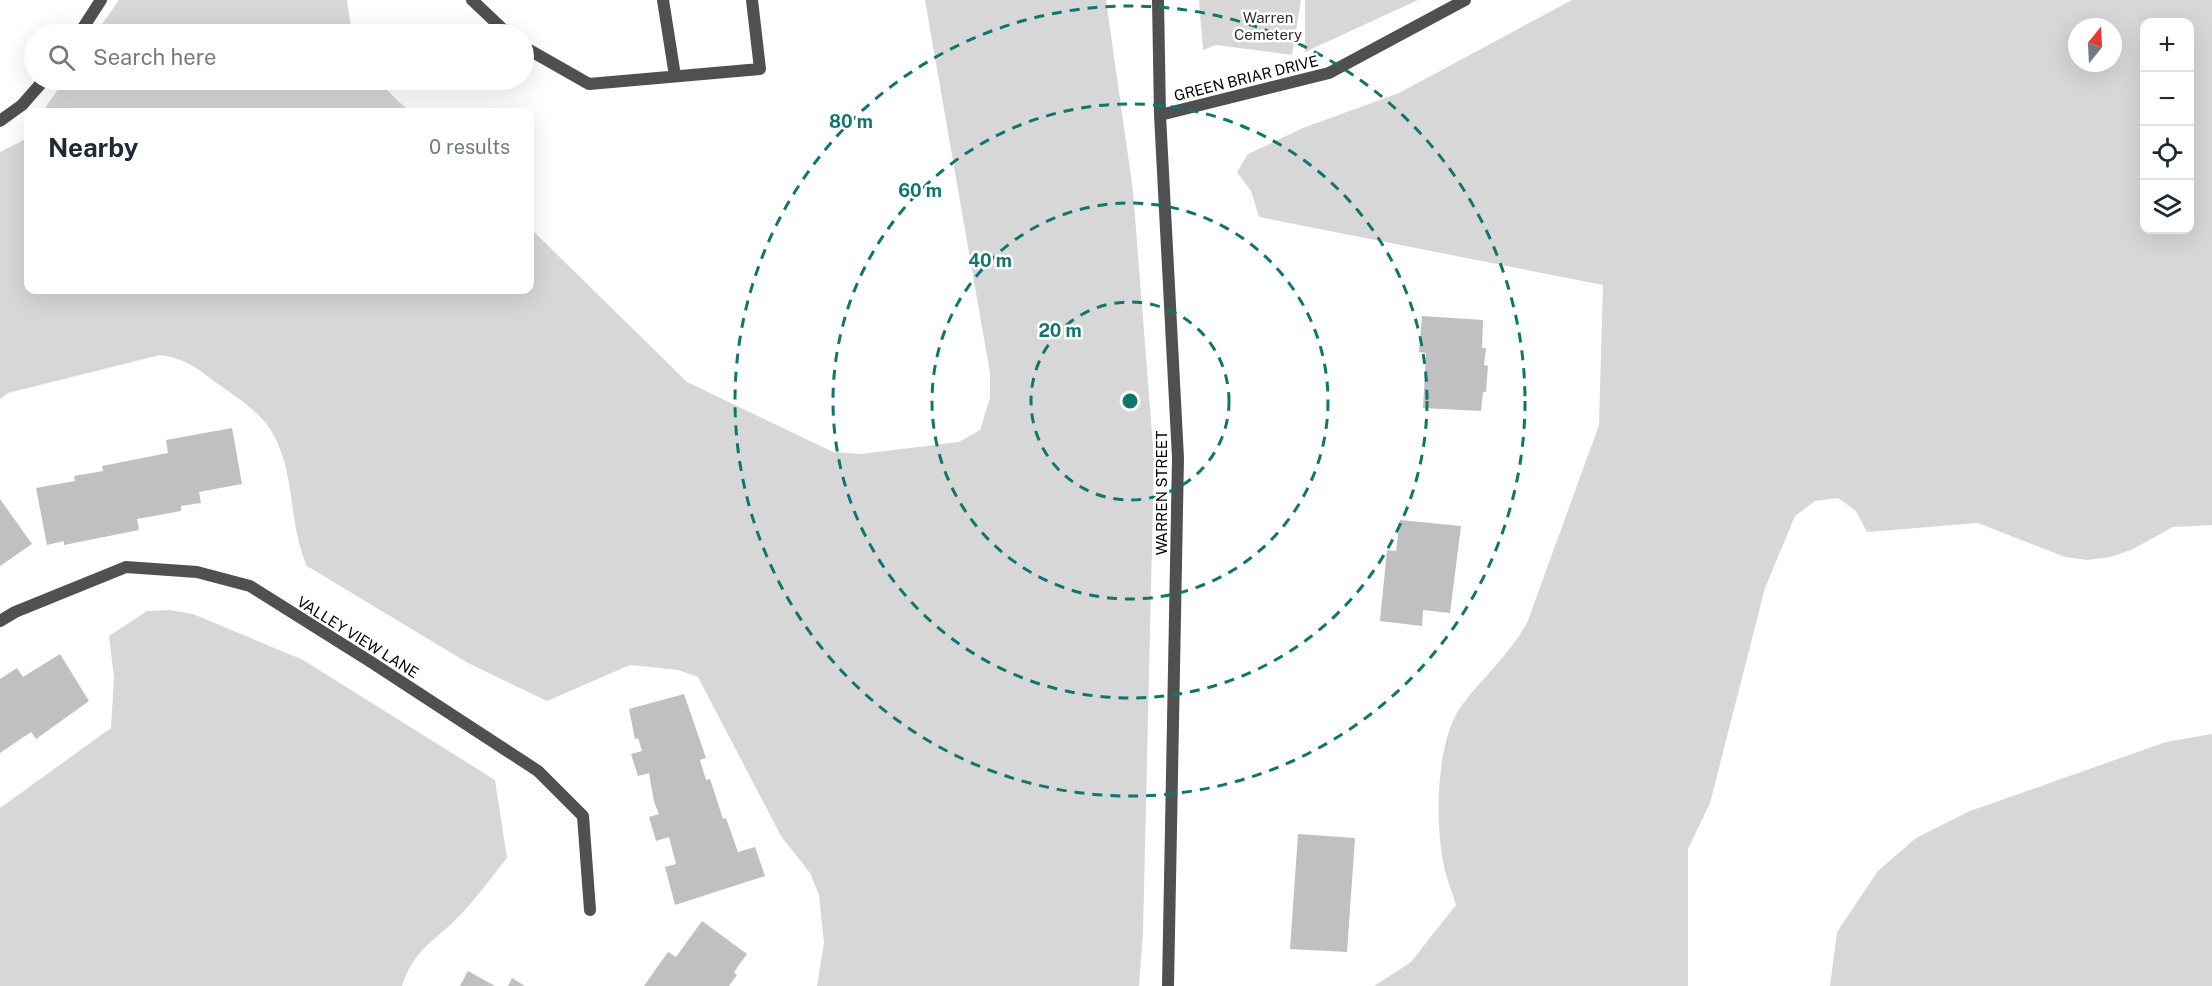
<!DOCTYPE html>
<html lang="en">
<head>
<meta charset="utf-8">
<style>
  :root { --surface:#fff; --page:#f6f6f7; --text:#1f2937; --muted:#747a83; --line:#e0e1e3 }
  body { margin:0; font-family:"Public Sans",sans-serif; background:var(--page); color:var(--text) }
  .controls { position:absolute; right:18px; top:18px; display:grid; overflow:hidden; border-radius:12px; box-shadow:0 6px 24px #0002 }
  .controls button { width:54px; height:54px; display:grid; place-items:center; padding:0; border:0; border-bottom:2px solid var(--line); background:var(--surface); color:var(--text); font:30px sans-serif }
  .compass { position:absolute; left:2068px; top:18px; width:54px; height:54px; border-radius:50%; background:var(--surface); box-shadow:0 6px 24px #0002; rotate:18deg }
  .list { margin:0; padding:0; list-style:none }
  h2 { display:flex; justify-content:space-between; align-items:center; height:78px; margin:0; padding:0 24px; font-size:26px }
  h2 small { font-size:20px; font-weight:400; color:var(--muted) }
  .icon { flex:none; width:33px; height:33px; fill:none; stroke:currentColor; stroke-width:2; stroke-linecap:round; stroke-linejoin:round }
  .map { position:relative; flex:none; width:2212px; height:986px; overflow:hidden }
  .search { position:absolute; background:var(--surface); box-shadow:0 6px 24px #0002; left:24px; top:24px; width:510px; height:66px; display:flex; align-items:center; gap:15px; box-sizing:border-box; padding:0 21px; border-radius:33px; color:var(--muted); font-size:22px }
  .panel { position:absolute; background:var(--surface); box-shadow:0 6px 24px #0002; left:24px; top:108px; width:510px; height:186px; border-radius:12px }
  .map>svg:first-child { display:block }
  .green { fill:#d7d7d7; fill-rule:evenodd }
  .building { fill:#c0c0c0 }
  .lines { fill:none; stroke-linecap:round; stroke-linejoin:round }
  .service { stroke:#505050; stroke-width:12 }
  .minor { stroke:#505050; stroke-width:12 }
  .tertiary { stroke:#505050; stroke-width:12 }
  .ring { fill:none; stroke:#0f766e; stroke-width:3; stroke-dasharray:10 8 }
  .labels { text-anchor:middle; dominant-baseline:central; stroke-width:5; stroke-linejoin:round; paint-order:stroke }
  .park-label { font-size:15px; fill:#2e2e2e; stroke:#fff }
  .street-label { font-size:15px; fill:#000; stroke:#fff }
  .centre { fill:#0f766e; stroke:#fff; stroke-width:3 }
  .ring-label { font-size:18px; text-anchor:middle; font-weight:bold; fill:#0f766e; stroke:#fff; stroke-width:5; stroke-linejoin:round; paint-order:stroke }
</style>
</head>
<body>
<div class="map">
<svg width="2212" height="986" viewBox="0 0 2212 986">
  <rect width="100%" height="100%" fill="#fff"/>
  <!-- green -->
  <path class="green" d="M119,0H347L352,34H95Z
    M925,0H1106L1133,191L1154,459L1143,932L1139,986H817L824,943L819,895L810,873L781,836L698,677L678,670L630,665L547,701L468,663L307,566C288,524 296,473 272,432C262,414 238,398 221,386C197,369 190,360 160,355L8,393L0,399V152L24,140L28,133V290H530V228L687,382L833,452L861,454L959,442L980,430L990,398V373Z
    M1199,0H1301L1292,55L1216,45L1203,50Z
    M1305,0H1418L1305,52Z
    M1572,0H2212V525L2173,527L2133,549L2111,557L2087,560L2065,557L1978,523L1867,532L1856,511L1838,498L1815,501L1795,516L1765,588L1710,803L1688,849V986H1374L1411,962L1456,905C1452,891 1445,876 1443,861C1435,819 1436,740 1462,705C1483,677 1510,654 1527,623L1599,425L1603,285L1259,217L1251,191L1237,172L1248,154L1303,128L1399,93ZM2190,22V230H2144V22ZM2077,27H2113V63H2077Z
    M65,80H376L410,112H42Z
    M170,610L193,614L303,660L495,780L507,858C492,876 479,895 463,912C438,940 415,946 402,986H0V808L111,728L114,677L109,636L147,611Z
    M2212,734V986H1830L1837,932L1878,871L1916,838L1970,811L2166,742Z"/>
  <!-- building -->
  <path class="building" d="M1422,316L1483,320L1482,348H1486L1484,365L1488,366L1486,392H1483L1481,411L1423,408L1426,353L1419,352Z
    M232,428L242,484L199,492L201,503L181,506V511L137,519L139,530L64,545V541L47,545L36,488L75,481L74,476L103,471L102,466L168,453L166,440Z
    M0,499L32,544L0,566Z
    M1400,520L1461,526L1450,613L1423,610L1422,626L1380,621L1387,550L1396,551Z
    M60,654L89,701L36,739L31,732L0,753V679L17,668L23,677Z
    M684,694L706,758L700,760L706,780L710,779L723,819L726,818L738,852L755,847L765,876L675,905L665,867L676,864L669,837L656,841L649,817L659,814L654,802L649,773L638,776L631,754L642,751L638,738L635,739L629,709Z
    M1298,834L1355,838L1347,952L1290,949Z
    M702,921L747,954L734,972L737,975L729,986H644L668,952L676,957Z
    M468,971L495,986H460Z
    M512,978L525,986H508Z"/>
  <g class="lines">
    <!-- service -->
    <path class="service" d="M472,0L508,34
      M663,0L675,76
      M524,47L589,84L760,69L752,0"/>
    <!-- minor -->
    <path class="minor" d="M79,34L101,0
      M0,121L22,105L44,80
      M0,621L15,612L126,567L197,572L250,586L371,662L538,771L583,816L590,910"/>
    <!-- tertiary -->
    <path class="tertiary" d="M1158,0L1160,115L1178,458L1168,986
      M1160,115L1329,73L1465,0"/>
  </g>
  <!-- distance rings -->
  <g class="ring">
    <circle cx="1130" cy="401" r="99"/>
    <circle cx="1130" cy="401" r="198"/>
    <circle cx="1130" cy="401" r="297"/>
    <circle cx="1130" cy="401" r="395"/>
  </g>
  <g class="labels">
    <!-- park labels -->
    <g class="park-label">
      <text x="1268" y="17">Warren<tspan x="1268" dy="17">Cemetery</tspan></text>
    </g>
    <!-- street labels -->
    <g class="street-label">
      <text transform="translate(1246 78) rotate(-14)">GREEN BRIAR DRIVE</text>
      <text transform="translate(1161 493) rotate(-90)">WARREN STREET</text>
      <text transform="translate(358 637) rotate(32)">VALLEY VIEW LANE</text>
    </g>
  </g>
  <circle cx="1130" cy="401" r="9" class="centre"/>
  <g class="ring-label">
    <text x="851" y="128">80 m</text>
    <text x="920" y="197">60 m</text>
    <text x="990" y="267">40 m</text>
    <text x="1060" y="337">20 m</text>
  </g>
</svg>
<div class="controls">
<button>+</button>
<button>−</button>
<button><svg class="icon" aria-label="locate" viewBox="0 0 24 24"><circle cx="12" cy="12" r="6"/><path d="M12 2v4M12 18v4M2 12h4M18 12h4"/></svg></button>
<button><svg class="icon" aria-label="layers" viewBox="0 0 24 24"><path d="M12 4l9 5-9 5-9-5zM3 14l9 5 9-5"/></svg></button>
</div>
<svg class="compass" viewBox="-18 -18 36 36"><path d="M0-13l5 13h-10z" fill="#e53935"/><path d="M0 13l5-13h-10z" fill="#747a83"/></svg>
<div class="search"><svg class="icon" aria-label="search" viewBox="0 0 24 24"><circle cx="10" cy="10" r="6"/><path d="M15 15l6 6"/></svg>Search here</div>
<section class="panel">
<h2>Nearby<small>0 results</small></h2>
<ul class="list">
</ul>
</section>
</div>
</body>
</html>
